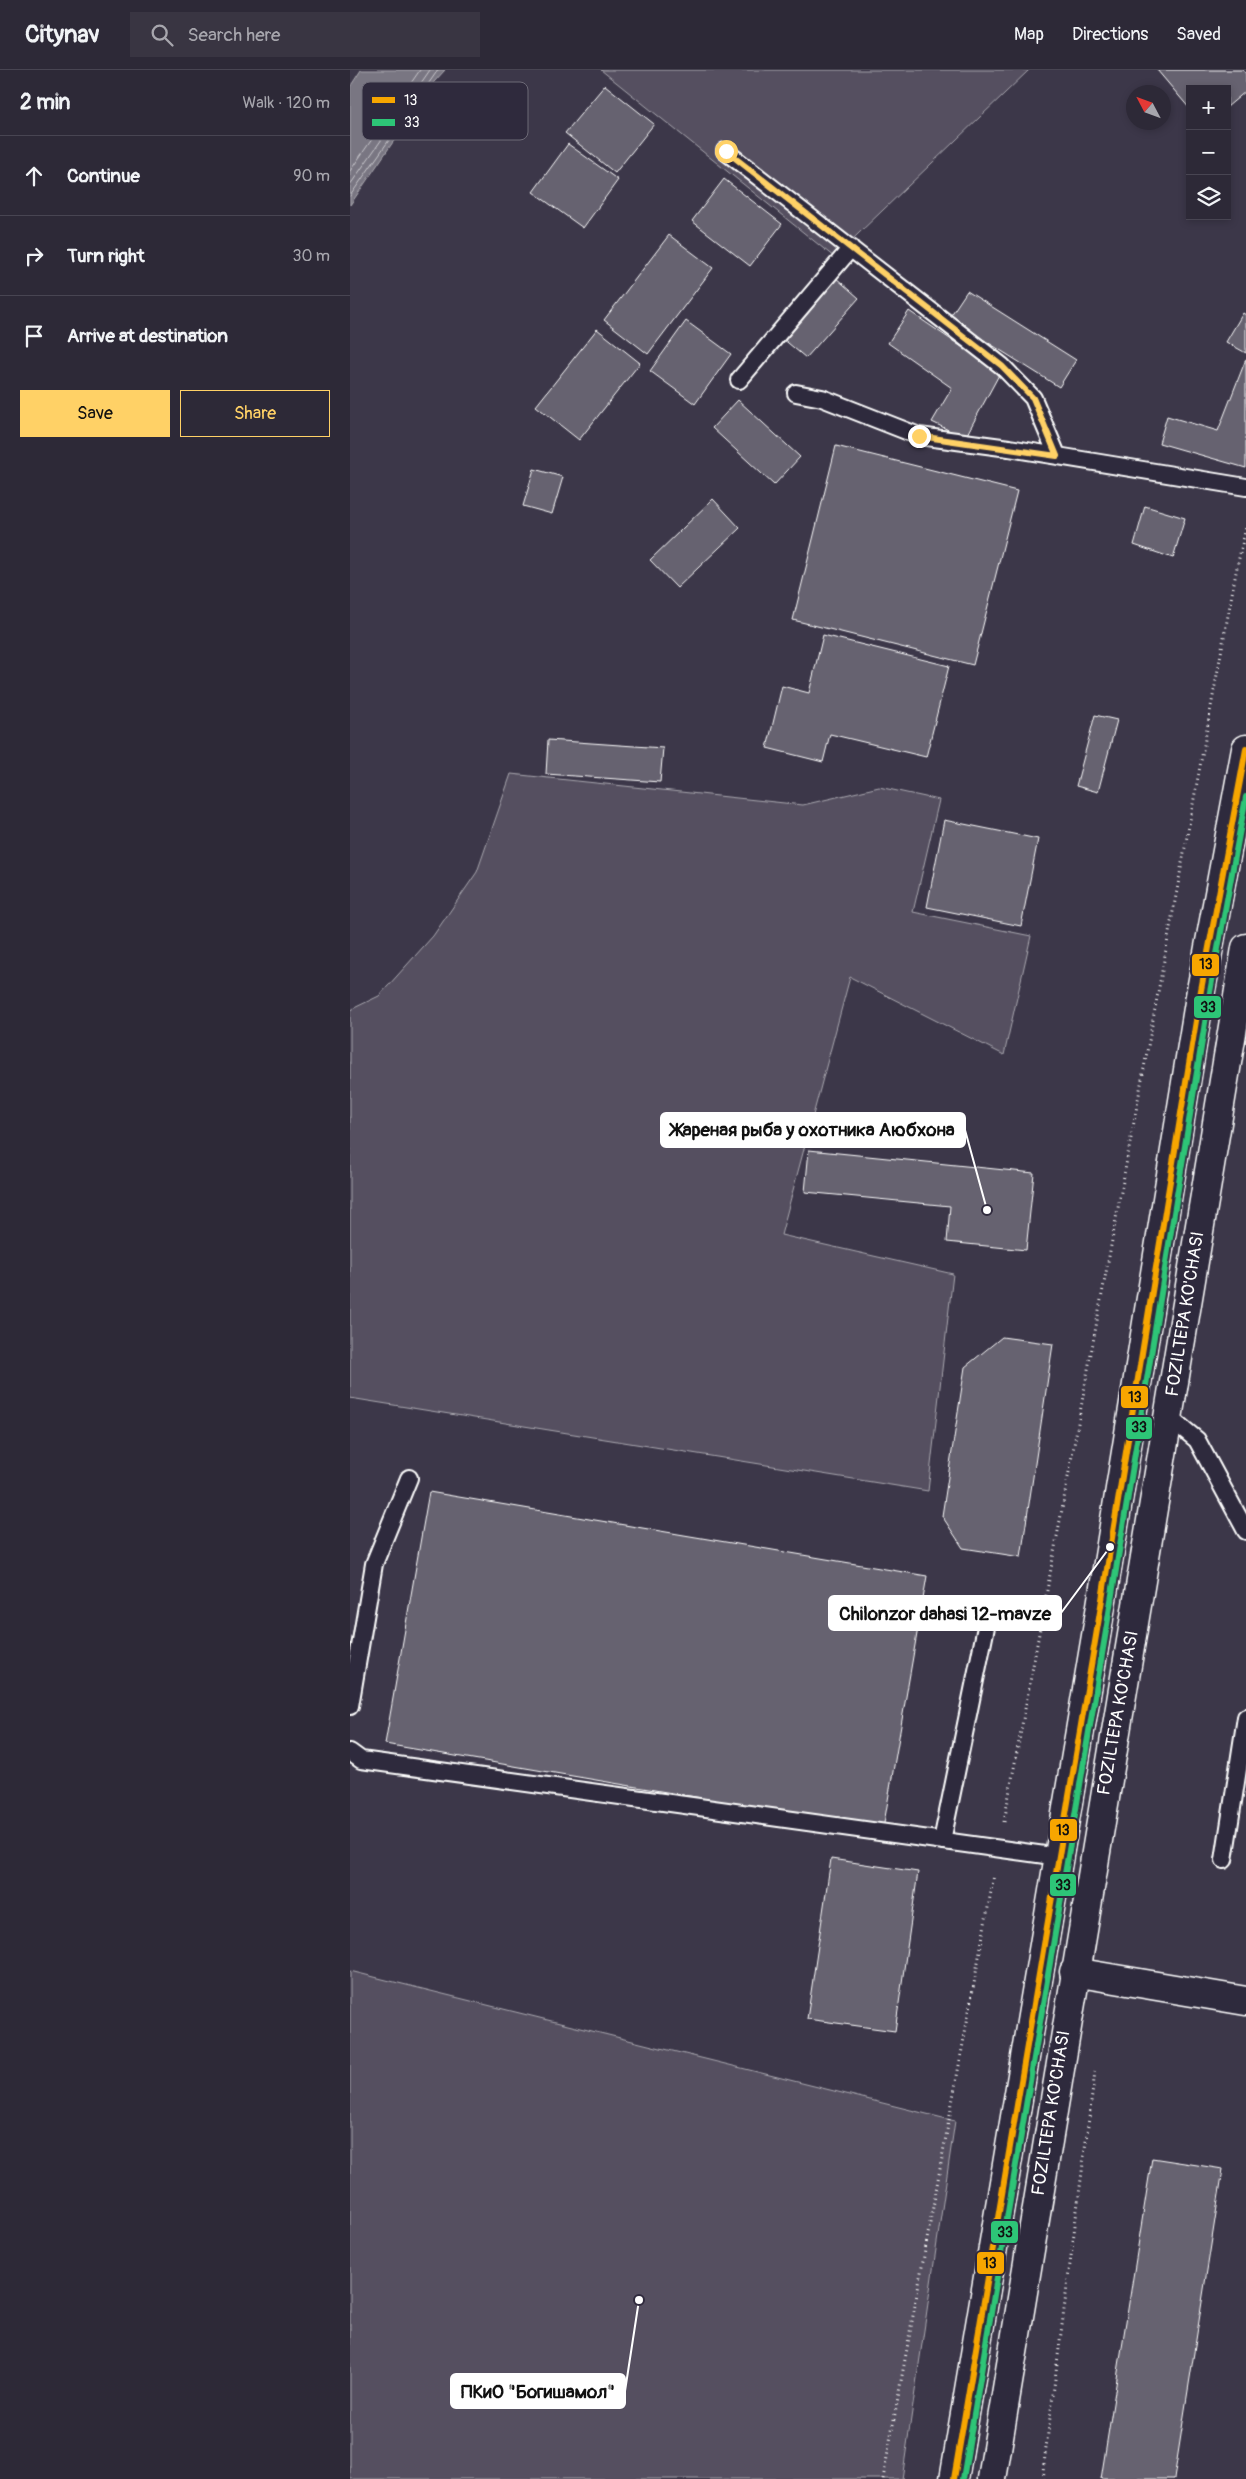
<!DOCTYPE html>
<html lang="en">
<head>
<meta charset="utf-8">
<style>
  :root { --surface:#2d2937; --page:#393542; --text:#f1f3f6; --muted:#a7a6ad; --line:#484552; --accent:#ffd166 }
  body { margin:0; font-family:Pangolin,sans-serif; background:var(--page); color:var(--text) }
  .controls { position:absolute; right:15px; top:15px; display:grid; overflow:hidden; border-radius:0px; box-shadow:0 2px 8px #0003 }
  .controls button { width:45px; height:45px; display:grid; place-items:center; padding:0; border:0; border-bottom:1px solid var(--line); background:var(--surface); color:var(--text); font:25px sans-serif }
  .compass { position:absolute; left:776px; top:15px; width:45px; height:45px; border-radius:50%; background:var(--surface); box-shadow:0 2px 8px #0003; rotate:311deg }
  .stop { position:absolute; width:15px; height:15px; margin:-11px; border:4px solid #ffd166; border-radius:50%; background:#fff }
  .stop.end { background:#ffd166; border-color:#fff; box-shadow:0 1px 5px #0008 }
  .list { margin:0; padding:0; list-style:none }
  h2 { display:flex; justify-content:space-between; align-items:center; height:65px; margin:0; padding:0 20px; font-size:21px }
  h2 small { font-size:16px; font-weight:400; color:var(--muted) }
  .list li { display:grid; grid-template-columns:32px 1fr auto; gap:15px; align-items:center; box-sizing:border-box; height:80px; padding:0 20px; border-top:1px solid var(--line) }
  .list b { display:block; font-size:19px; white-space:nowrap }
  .list em { font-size:16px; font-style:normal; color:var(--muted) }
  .actions { display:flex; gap:10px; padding:15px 20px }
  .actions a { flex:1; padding:11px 0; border:1px solid var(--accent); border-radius:0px; text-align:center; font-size:18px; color:var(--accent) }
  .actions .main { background:var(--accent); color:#111 }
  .icon { flex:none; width:28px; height:28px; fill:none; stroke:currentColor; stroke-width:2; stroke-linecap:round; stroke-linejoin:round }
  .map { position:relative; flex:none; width:896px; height:2409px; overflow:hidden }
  header { display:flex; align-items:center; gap:30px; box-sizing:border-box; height:70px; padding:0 25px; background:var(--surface); border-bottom:1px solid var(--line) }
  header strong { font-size:24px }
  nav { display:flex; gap:28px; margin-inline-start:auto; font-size:18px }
  .search { width:350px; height:45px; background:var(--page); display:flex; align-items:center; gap:12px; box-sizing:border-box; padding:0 18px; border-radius:0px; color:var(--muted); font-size:19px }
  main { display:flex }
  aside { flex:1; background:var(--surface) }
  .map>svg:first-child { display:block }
  .green { fill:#555060; stroke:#aaa8b0 }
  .water { fill:#797682; stroke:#afadb4 }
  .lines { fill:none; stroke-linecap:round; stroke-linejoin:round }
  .shore { stroke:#c9c8cd; stroke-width:1 }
  .building { fill:#666270; stroke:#fff }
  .lane-casing { stroke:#fff; stroke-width:20 }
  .street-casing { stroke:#fff; stroke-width:31 }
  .secondary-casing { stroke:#fff; stroke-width:31 }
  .path { stroke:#fff; stroke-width:3; stroke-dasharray:1 4; stroke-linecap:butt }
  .lane { stroke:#2f2a3d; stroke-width:16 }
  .street { stroke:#2f2a3d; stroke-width:28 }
  .secondary { stroke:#2f2a3d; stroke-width:28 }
  .bus-1-casing { stroke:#2f2a3d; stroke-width:10 }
  .bus-2-casing { stroke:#2f2a3d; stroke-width:10 }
  .bus-1 { stroke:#f7a600; stroke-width:6 }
  .bus-2 { stroke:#2dc577; stroke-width:6 }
  .route { stroke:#ffd166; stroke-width:6 }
  .labels { text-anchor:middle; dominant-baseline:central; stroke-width:4.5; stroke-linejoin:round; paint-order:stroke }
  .street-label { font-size:18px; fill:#fff; stroke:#2f2a3d }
  .key { fill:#2f2a3d; stroke:#6d6a77; stroke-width:1 }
  .key-label { font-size:14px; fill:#fff }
  .leader { fill:none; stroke:#fff; stroke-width:2 }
  .callout-dot { fill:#fff; stroke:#2f2a3d; stroke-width:2 }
  .callout { fill:#fff; stroke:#fff; stroke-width:2 }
  .callout-label { font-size:19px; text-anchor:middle; font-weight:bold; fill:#111 }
  .line-badge { stroke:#2f2a3d; stroke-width:2 }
  .pale-badge-label { font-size:14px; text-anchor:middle; font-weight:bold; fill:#111 }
</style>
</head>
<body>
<header>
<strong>Citynav</strong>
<div class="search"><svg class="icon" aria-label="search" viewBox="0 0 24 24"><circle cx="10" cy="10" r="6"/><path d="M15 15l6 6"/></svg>Search here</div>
<nav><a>Map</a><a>Directions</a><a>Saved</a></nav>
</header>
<main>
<aside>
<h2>2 min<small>Walk · 120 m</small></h2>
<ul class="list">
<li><svg class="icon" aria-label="ahead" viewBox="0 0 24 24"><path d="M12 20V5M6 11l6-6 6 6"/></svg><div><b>Continue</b></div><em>90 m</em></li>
<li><svg class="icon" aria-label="right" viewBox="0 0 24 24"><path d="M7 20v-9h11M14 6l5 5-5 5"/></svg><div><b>Turn right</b></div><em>30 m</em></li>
<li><svg class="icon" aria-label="arrive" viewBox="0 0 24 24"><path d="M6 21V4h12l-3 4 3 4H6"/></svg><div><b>Arrive at destination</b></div></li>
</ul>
<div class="actions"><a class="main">Save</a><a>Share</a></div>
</aside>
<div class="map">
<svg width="896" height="2409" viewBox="0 0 896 2409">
  <rect width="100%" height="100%" fill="#3c3749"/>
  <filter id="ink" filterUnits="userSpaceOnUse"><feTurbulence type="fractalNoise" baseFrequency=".02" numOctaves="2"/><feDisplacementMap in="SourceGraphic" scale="10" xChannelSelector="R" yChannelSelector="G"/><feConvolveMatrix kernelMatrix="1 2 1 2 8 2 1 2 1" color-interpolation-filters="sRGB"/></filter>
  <g filter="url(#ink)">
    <!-- green -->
    <path class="green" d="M251,0H679L484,187Z
      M161,704L453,735L529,717L589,730L563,842L681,866L654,985L500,907L431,1165L603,1204L578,1421L0,1328V940L29,926L83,866L127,802Z
      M0,1901L605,2051L552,2409H0Z"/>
    <!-- water -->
    <path class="water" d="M11,0H95L84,12L0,135V17Z"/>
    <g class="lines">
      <!-- shore -->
      <path class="shore" d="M0,101L70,0
        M0,115L80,0
        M0,126L88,0"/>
    </g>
    <!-- building -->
    <path class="building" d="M807,0H893L896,4V21L877,37V19H840V39Z
      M255,15L304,54L265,103L215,63Z
      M218,74L268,110L233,158L183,122Z
      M374,109L432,154L400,196L342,151Z
      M319,165L363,198L298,284L254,250Z
      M485,207L509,228L456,288L432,268Z
      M617,221L726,290L709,317L599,248Z
      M559,241L650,303L615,368L582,352L602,318L538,273Z
      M893,243L896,245V283L876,272Z
      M336,251L381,284L345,334L300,301Z
      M247,259L290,293L229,370L186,336Z
      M896,289V398L809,373L817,346L868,361Z
      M388,330L450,387L424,415L362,358Z
      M486,376L667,421L623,595L443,550Z
      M184,399L213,407L202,444L173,436Z
      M363,429L390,458L327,518L300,490Z
      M795,436L835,448L823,488L784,475Z
      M473,565L599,596L576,687L480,664L473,692L417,678L432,616L459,623Z
      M745,645L767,650L748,722L726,716Z
      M198,670L313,678L310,712L196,704Z
      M594,750L688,769L671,856L577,837Z
      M459,1080L684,1103L676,1180L597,1172L600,1136L455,1122Z
      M652,1267L703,1274L671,1487L613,1478L592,1446L615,1297Z
      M79,1422L577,1506L533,1759L35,1674Z
      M481,1789L568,1802L545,1961L457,1949Z
      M802,2088L873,2099L824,2409H751Z"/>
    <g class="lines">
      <defs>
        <path id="lane" d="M375,81L652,296L683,328L707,385
          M389,310L501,178
          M446,323L472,328L569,366L659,378L896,417
          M818,1346L847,1370L896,1461
          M0,1636L24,1494L59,1408
          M0,1682L11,1690L709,1787
          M592,1771L637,1552
          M874,1790L896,1647"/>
        <path id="street" d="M724,1902L896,1931"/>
        <path id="secondary" d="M604,2409L749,1548L851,920L896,679
          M642,2409L896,878"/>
      </defs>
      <!-- lane casing -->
      <use href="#lane" class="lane-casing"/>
      <!-- street casing -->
      <use href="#street" class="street-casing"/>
      <!-- secondary casing -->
      <use href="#secondary" class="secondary-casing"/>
      <!-- path -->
      <path class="path" d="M654,1752L887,497L896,457
        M533,2409L644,1805
        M692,2409L745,2002"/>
      <!-- lane -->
      <use href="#lane" class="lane"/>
      <!-- street -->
      <use href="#street" class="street"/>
      <!-- secondary -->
      <use href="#secondary" class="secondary"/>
      <defs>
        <path id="bus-1" d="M604,2409L749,1548L851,920L896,679"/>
        <path id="bus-2" d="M613,2409L758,1549L860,922L896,727"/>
      </defs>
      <!-- bus-1 casing -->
      <use href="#bus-1" class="bus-1-casing"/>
      <!-- bus-2 casing -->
      <use href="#bus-2" class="bus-2-casing"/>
      <!-- bus-1 -->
      <use href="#bus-1" class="bus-1"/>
      <!-- bus-2 -->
      <use href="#bus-2" class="bus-2"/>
    </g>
  </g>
  <g class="lines" filter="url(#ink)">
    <!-- route -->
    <path class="route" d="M376,81L652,296L683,328L707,386L569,366"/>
  </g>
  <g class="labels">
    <!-- street labels -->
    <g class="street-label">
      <text transform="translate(835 1244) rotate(-81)">FOZILTEPA KO'CHASI</text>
      <text transform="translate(768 1643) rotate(-80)">FOZILTEPA KO'CHASI</text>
      <text transform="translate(701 2043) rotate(-81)">FOZILTEPA KO'CHASI</text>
    </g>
  </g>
  <!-- legend -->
  <rect x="12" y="12" width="166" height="58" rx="8" class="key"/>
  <rect x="22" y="27" width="23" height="6" fill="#f7a600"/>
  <rect x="22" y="49" width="23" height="7" fill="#2dc577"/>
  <g class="key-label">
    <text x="54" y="35">13</text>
    <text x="54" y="57">33</text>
  </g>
  <!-- callouts -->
  <path class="leader" d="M637 1140L615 1060M760 1477L711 1543M289 2230L275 2321"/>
  <g class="callout-dot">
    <circle cx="637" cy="1140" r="5"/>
    <circle cx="760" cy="1477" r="5"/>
    <circle cx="289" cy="2230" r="5"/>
  </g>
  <g class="callout">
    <rect x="311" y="1043" width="304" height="34" rx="5"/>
    <rect x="479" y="1526" width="232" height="34" rx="5"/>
    <rect x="101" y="2304" width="174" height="34" rx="5"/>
  </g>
  <g class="callout-label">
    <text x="463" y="1066">Жареная рыба у охотника Аюбхона</text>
    <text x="595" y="1550">Chilonzor dahasi 12-mavze</text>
    <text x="188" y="2328">ПКиО "Богишамол"</text>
  </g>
  <g class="line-badge">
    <rect x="841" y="883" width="29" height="24" rx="5" fill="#f7a600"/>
    <rect x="843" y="925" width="29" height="24" rx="5" fill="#2dc577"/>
    <rect x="770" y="1315" width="29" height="24" rx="5" fill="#f7a600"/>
    <rect x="775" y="1346" width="28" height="24" rx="5" fill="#2dc577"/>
    <rect x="699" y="1748" width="29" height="24" rx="5" fill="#f7a600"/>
    <rect x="699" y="1803" width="28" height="24" rx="5" fill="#2dc577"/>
    <rect x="640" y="2150" width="29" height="24" rx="5" fill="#2dc577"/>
    <rect x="626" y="2181" width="29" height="24" rx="5" fill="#f7a600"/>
  </g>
  <g class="pale-badge-label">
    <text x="856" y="899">13</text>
    <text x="858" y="942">33</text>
    <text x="785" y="1332">13</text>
    <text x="789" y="1362">33</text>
    <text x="713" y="1765">13</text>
    <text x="713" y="1820">33</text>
    <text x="655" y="2167">33</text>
    <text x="640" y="2198">13</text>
  </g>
</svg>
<div class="controls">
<button>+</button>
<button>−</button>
<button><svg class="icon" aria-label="layers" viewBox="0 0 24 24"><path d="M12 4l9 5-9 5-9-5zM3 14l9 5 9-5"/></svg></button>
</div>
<svg class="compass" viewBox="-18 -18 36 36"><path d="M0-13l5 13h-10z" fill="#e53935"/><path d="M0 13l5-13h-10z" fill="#a7a6ad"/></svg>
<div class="stop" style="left:376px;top:81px"></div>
<div class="stop end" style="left:569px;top:366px"></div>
</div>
</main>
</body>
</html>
